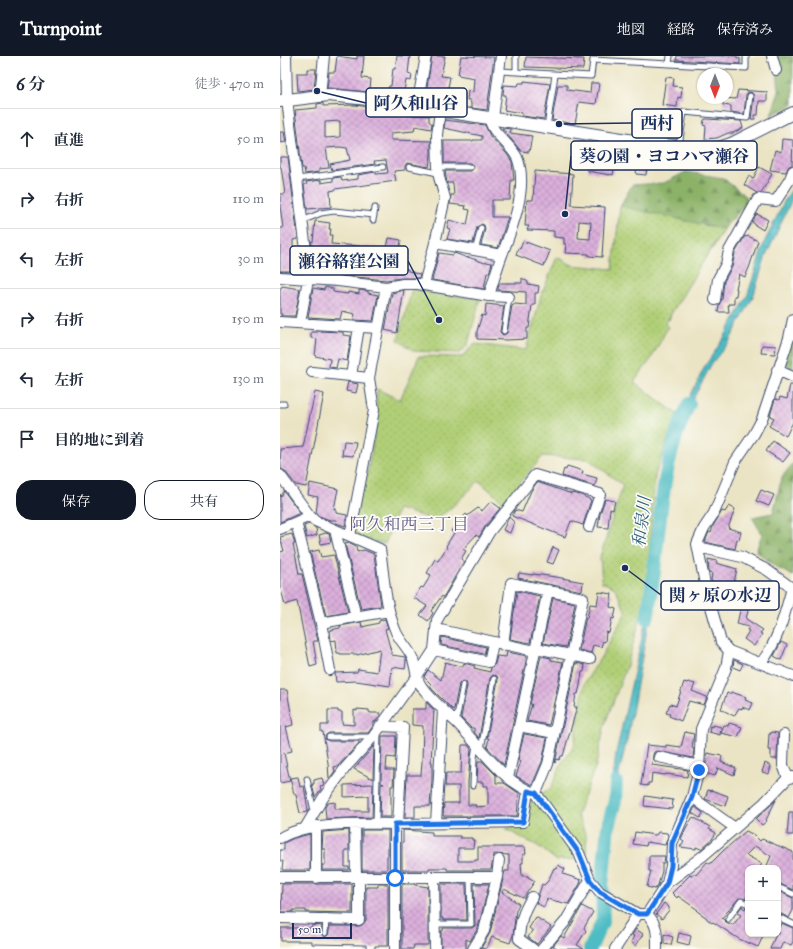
<!DOCTYPE html>
<html lang="ja">
<head>
<meta charset="utf-8">
<style>
  :root { --surface:#fff; --page:#f6f6f7; --text:#1f2937; --muted:#747a83; --line:#e0e1e3; --accent:#111827 }
  body { margin:0; font-family:"IM FELL Great Primer","Noto Serif JP",serif; background:var(--page); color:var(--text) }
  .controls { position:absolute; right:12px; bottom:12px; display:grid; overflow:hidden; border-radius:8px; box-shadow:0 1px 3px #0004 }
  .controls button { width:36px; height:36px; display:grid; place-items:center; padding:0; border:0; border-bottom:1px solid var(--line); background:var(--surface); color:var(--text); font:20px sans-serif }
  .compass { position:absolute; left:417px; top:12px; width:36px; height:36px; border-radius:50%; background:var(--surface); box-shadow:0 1px 3px #0004; rotate:180deg }
  .scale { position:absolute; left:12px; bottom:10px; width:60px; box-sizing:border-box; padding-left:4px; border:2px solid #1b2f5e; border-top:0; font-size:11px; line-height:14px; white-space:nowrap; color:#1b2f5e; -webkit-text-stroke:3px #fdfcf7; paint-order:stroke }
  .stop { position:absolute; width:12px; height:12px; margin:-9px; border:3px solid #1a73e8; border-radius:50%; background:#fff }
  .stop.end { background:#1a73e8; border-color:#fff; box-shadow:0 1px 4px #0008 }
  .list { margin:0; padding:0; list-style:none }
  h2 { display:flex; justify-content:space-between; align-items:center; height:52px; margin:0; padding:0 16px; font-size:17px }
  h2 small { font-size:13px; font-weight:400; color:var(--muted) }
  .list li { display:grid; grid-template-columns:26px 1fr auto; gap:12px; align-items:center; box-sizing:border-box; height:60px; padding:0 16px; border-top:1px solid var(--line) }
  .list b { display:block; font-size:15px; white-space:nowrap }
  .list em { font-size:13px; font-style:normal; color:var(--muted) }
  .actions { display:flex; gap:8px; padding:12px 16px }
  .actions a { flex:1; padding:9px 0; border:1px solid var(--accent); border-radius:16px; text-align:center; font-size:14px; color:var(--accent) }
  .actions .main { background:var(--accent); color:#fff }
  .icon { flex:none; width:22px; height:22px; fill:none; stroke:currentColor; stroke-width:2; stroke-linecap:round; stroke-linejoin:round }
  .map { position:relative; flex:none; width:513px; height:893px; overflow:hidden }
  header { display:flex; align-items:center; gap:24px; box-sizing:border-box; height:56px; padding:0 20px; background:var(--accent); color:#fff }
  header strong { font-size:19px }
  nav { display:flex; gap:22px; margin-inline-start:auto; font-size:14px }
  main { display:flex }
  aside { flex:1; background:var(--surface) }
  .map>svg:first-child { display:block }
  .forest { fill:url(#forest-firs); stroke:#547063 }
  .park { fill:url(#park-dots); stroke:#667f6a }
  .water { fill:url(#water-ripples); stroke:#347690 }
  .lines { fill:none; stroke-linecap:round; stroke-linejoin:round }
  .river { stroke:#4ebcc3; stroke-width:14 }
  .building { fill:url(#building-cross-hatch); fill-rule:evenodd }
  .service-casing { stroke:#3a4a6d; stroke-width:7 }
  .minor-casing { stroke:#3a4a6d; stroke-width:12 }
  .tertiary-casing { stroke:#3a4a6d; stroke-width:14 }
  .service { stroke:#fff; stroke-width:5 }
  .minor { stroke:#fff; stroke-width:10 }
  .tertiary { stroke:#fff; stroke-width:12 }
  .route { stroke:#1a73e8; stroke-width:5 }
  .labels { text-anchor:middle; dominant-baseline:central; stroke-width:3.5; stroke-linejoin:round; paint-order:stroke }
  .water-label { font-size:17px; font-style:italic; fill:#2d6081; stroke:#fdfcf7 }
  .neighbourhood-label { font-size:17px; fill:#5f5c8a; stroke:#fdfcf7 }
  .leader { fill:none; stroke:#1b2f5e; stroke-width:1.5 }
  .callout-dot { fill:#1b2f5e; stroke:#fdfcf7; stroke-width:1.5 }
  .callout { fill:#fdfcf7; stroke:#1b2f5e; stroke-width:1.5 }
  .callout-label { font-size:17px; text-anchor:middle; font-weight:bold; fill:#1b2f5e }
</style>
</head>
<body>
<header>
<strong>Turnpoint</strong>
<nav><a>地図</a><a>経路</a><a>保存済み</a></nav>
</header>
<main>
<aside>
<h2>6 分<small>徒歩 · 470 m</small></h2>
<ul class="list">
<li><svg class="icon" aria-label="ahead" viewBox="0 0 24 24"><path d="M12 20V5M6 11l6-6 6 6"/></svg><div><b>直進</b></div><em>50 m</em></li>
<li><svg class="icon" aria-label="right" viewBox="0 0 24 24"><path d="M7 20v-9h11M14 6l5 5-5 5"/></svg><div><b>右折</b></div><em>110 m</em></li>
<li><svg class="icon" aria-label="left" viewBox="0 0 24 24"><path d="M17 20v-9H6M10 6l-5 5 5 5"/></svg><div><b>左折</b></div><em>30 m</em></li>
<li><svg class="icon" aria-label="right" viewBox="0 0 24 24"><path d="M7 20v-9h11M14 6l5 5-5 5"/></svg><div><b>右折</b></div><em>150 m</em></li>
<li><svg class="icon" aria-label="left" viewBox="0 0 24 24"><path d="M17 20v-9H6M10 6l-5 5 5 5"/></svg><div><b>左折</b></div><em>130 m</em></li>
<li><svg class="icon" aria-label="arrive" viewBox="0 0 24 24"><path d="M6 21V4h12l-3 4 3 4H6"/></svg><div><b>目的地に到着</b></div></li>
</ul>
<div class="actions"><a class="main">保存</a><a>共有</a></div>
</aside>
<div class="map">
<svg width="513" height="893" viewBox="0 0 513 893">
  <defs>
    <pattern id="forest-firs" width="22" height="20" patternUnits="userSpaceOnUse"><rect width="22" height="20" fill="#8cb268"/><path d="M5 1l3.5 6h-7zM16 11l3.5 6h-7z" fill="#729159"/></pattern>
    <pattern id="park-dots" width="8" height="8" patternUnits="userSpaceOnUse"><rect width="8" height="8" fill="#b1cf77"/><path d="M2 2h.1M6 6h.1" fill="none" stroke="#98b269" stroke-width="1.8" stroke-linecap="round"/></pattern>
    <pattern id="water-ripples" width="26" height="14" patternUnits="userSpaceOnUse"><rect width="26" height="14" fill="#4ebcc3"/><path d="M2 4q2-2 4 0t4 0M15 11q2-2 4 0t4 0" fill="none" stroke="#4099a2"/></pattern>
    <pattern id="building-cross-hatch" width="8" height="8" patternUnits="userSpaceOnUse"><rect width="8" height="8" fill="#dcb0dc"/><path d="M0 0l8 8M0 8l8-8" fill="none" stroke="#b290b6"/></pattern>
  </defs>
  <rect width="100%" height="100%" fill="#fdfcf7"/>
  <filter id="ink" filterUnits="userSpaceOnUse"><feTurbulence type="fractalNoise" baseFrequency=".025" numOctaves="2"/><feDisplacementMap in="SourceGraphic" scale="8" xChannelSelector="R" yChannelSelector="G"/><feConvolveMatrix kernelMatrix="1 2 1 2 8 2 1 2 1" color-interpolation-filters="sRGB"/></filter>
  <filter id="wash" filterUnits="userSpaceOnUse"><feTurbulence type="fractalNoise" baseFrequency=".012" numOctaves="4" result="noise"/><feDisplacementMap in="SourceGraphic" scale="16" xChannelSelector="R" yChannelSelector="G"/><feGaussianBlur stdDeviation="0.9" result="paint"/><feColorMatrix in="noise" values="0 0 0 0 0 0 0 0 0 0 0 0 0 0 0 0 0 1.4 0 .05"/><feComposite in="paint" operator="in"/></filter>
  <g filter="url(#wash)">
    <rect width="100%" height="100%" fill="#ebe4c4"/>
    <!-- forest -->
    <path class="forest" d="M496,0H513V49L491,59L499,36Z
      M406,116L443,122L470,144L443,173L433,192L399,235L389,264L320,217L371,200L340,150L352,129L384,127Z
      M513,273V313L501,307Z
      M513,407V520L496,511L476,495L482,478L472,461L493,457L502,421Z"/>
    <!-- park -->
    <path class="park" d="M340,150L443,173L385,268L388,271L371,303L354,326L397,358L375,419L367,524L362,557L347,609L325,668L316,709L297,759L306,779L307,803L276,804L258,790L225,773L245,768L252,743L271,732L281,708L294,690L304,628L321,601L346,556L335,532L322,526L320,501L343,429L308,403L263,400L223,446L199,425L172,451L155,464L118,453L105,488L70,480L78,437L87,419L92,392L96,369L97,333L120,344L139,300L182,301L194,288L246,294L261,240L277,201L292,209L333,213Z
      M132,233L200,243L188,288L180,297L134,295L118,284Z"/>
    <!-- water -->
    <path class="water" d="M513,132V141L485,202L473,241L449,286L432,307L401,366L407,347L425,310L445,280L467,241L484,187L506,142Z
      M371,541L367,573L348,679L339,717L337,740L335,745L332,732L336,697Z"/>
    <g class="lines">
      <!-- river -->
      <path class="river" d="M367,562C381,492 376,413 409,348
        M310,893L323,864L322,829L328,770L335,745L336,726"/>
    </g>
    <g id="blocks">
      <!-- building -->
      <path class="building" d="M57,0L77,3V0H84L82,22L91,23L90,34H89V36L47,32L49,16H55Z
        M117,0H130L128,18L132,19L131,25L126,24L123,41L107,38L109,30H111L113,13H115Z
        M152,0H165L161,20L170,21L165,48L145,44Z
        M181,0L214,1L207,54L191,52V47L190,46V44H187L188,35L193,36L194,22L178,19Z
        M397,0H457V2H460V8L396,4Z
        M246,1L304,3L303,13L245,11Z
        M27,13H36L34,33L18,35L17,17H27Z
        M386,21L394,22L393,30L402,31L401,42L398,41L397,51L382,49Z
        M244,25L270,28L264,63L242,60V57L224,54L226,39H223L224,29L238,30L239,27H244Z
        M311,27H319L316,48L299,46L295,68L272,64L278,29H287V34L310,37Z
        M458,34L487,36V45H479L478,59H475V63H471L474,41L472,37L468,36L466,39L464,58L451,56V50L443,49V42L456,43Z
        M43,47V50L75,49L118,55V57L127,58V59L149,60V65L152,68L151,73L135,70L134,75L111,77V84L151,85V99L149,111L127,107L125,110V114L114,115L116,125L55,133V134L50,135L51,151L27,153L24,129L27,128L26,126L41,124V127L53,125V122L61,121L62,125L78,123V119L95,116L96,118L108,117L106,104L94,105L95,108L52,114L50,108L70,104L67,92L60,91L46,92L49,112L39,113V116L25,118L24,112H22L15,54L37,52V48ZM60,65V81L45,82V66Z
        M426,63L461,65L463,72L453,77H448L437,82L425,83L426,70L423,69L424,64Z
        M165,64L205,69L210,80L227,98L232,106L234,124H231L230,144H212V161H228L218,192L201,189L205,173L204,169L202,168L197,171L193,187L167,183L170,173L167,172L169,164L187,169L190,154L185,153L186,150L170,148L171,139H174L173,127H167L165,115H190L193,113L194,111L190,107H164V85H193V84H202V80L164,72Z
        M222,72L231,73L230,77L252,80L249,96L241,95Z
        M0,76H4L6,86L0,87Z
        M502,83L513,84L512,109L509,110L506,116L490,114L495,94L501,96Z
        M316,90L338,94L333,119L330,118V119L308,115V103H313Z
        M359,97L394,104L393,114L367,110L366,119L356,118Z
        M0,101H8L18,183L13,184V206H15L14,215H0V172H3L0,150V138H5L1,111H0Z
        M479,111L492,118L481,137H477L464,129L469,120L473,123Z
        M255,115L293,118L291,149L325,151L322,201L309,200V198L285,197L286,188H284V182L274,181V175L247,174L249,170H245L247,144H253ZM299,165L311,166L310,183L298,182Z
        M477,158L488,164L483,174L475,169V168L472,166Z
        M35,165L50,167L49,173H51L50,179H52L51,188L107,192L109,182L121,184L116,212L128,213V215L133,216V217L140,218L139,222H122L106,224L35,217L34,209L85,214L86,198L32,194L31,185L33,186Z
        M465,180L467,181L468,180L478,185L469,212L465,221L459,218L456,233H457L456,240H454V248H448L449,256H438L439,249L442,243L444,225L452,211L455,197Z
        M243,185L270,195L264,210L236,199L238,192L240,193Z
        M159,197L173,199L174,197L188,202V201L205,207L206,206L212,207L209,217H207L204,233L152,224Z
        M242,222L248,226V228L259,230L258,237H255V249H252L249,272H247V283L227,284L197,283V275L202,259L205,260L206,248L224,250L220,276L223,279L227,277L232,250L235,248L246,249V236L218,234V232L220,227H242Z
        M2,230L20,233L15,260H1L2,258H0V232H1Z
        M45,231L53,233V236L68,238V236L79,238V234L88,235V237L98,239L93,265L74,264L75,258L62,255L60,263L28,261L33,232L44,234Z
        M124,234L117,277L105,274L112,237Z
        M38,275L63,276V279L71,280L67,305L58,303L56,312L49,311L50,303L35,300L37,283L31,282V276H38Z
        M482,289L496,290L495,298L481,297Z
        M68,326L78,328L76,337L66,335Z
        M510,329H513V366L506,380L489,370L494,362L490,360L495,343L499,344L500,341L507,343Z
        M35,336L44,338L26,431L16,429L5,415L1,413L0,393L23,391Z
        M64,385L76,386L73,400L62,399Z
        M493,385L510,397L503,406L486,395Z
        M287,410L303,415L302,418L317,422L315,430L282,420L284,413L286,414Z
        M257,426L292,438V437L301,439L311,444L303,469L291,465L285,481L232,460L235,454L242,456L251,435Z
        M30,427L58,433L54,453H56V457L67,459L65,470L56,467L57,464H50L39,460L36,457L38,441L28,439Z
        M481,434L494,439L489,450L476,445Z
        M4,435L20,457L0,466V438L1,441Z
        M325,443L335,445L333,454L330,453L328,472L318,471L320,458Z
        M211,445L220,452L205,471L199,481L196,479L183,493L186,495L181,503L184,505L164,540L161,541L151,555L153,557L148,565L140,559L147,550L134,542L141,531L143,532L151,519L147,517L155,503L158,505L167,491L166,490L174,477L171,475L186,458L187,460L198,452L202,455Z
        M449,450L455,453L448,472L461,476L459,484L457,483L455,493L425,486L429,476L431,477L433,470L442,455L445,456Z
        M229,461L234,466L230,477L223,474Z
        M29,468L36,472L37,479L27,482L24,470Z
        M46,477L49,478L51,486L41,488L39,479Z
        M12,478L15,488H13L16,502L19,518H22L38,585H33L37,609L30,611L17,545L5,549L0,529V496L4,495L0,481Z
        M70,487L76,490L77,496L84,494L94,498L101,550L81,553L65,488Z
        M273,491L279,494L273,508L267,506Z
        M39,494L41,501L54,499L68,556L46,560L30,496Z
        M428,503L437,505L436,507L457,513L453,531H452L451,542L435,538L433,534L434,526L431,525L432,517L429,516Z
        M239,517L253,519V518L276,521L303,526L302,535L238,522Z
        M237,535L260,540L250,587L230,583Z
        M319,536L332,538L330,551L336,553L334,563L332,562L329,577L326,576L325,586L323,585L321,591L313,589L311,597L299,594L306,561L307,562L310,548L317,549Z
        M464,537L472,539L466,563L483,574L480,577L482,578L474,590L464,583L469,575L467,574L469,571L457,568Z
        M273,542L295,547L286,591L263,587Z
        M105,563L108,572L105,573L112,599L125,601L126,605L125,613L112,611L110,630L76,625L56,626L55,617L77,616L78,613L97,616L100,593L77,599V598H60V597H57L56,584L51,585L50,574L60,572V570L81,566L82,571L99,567V565Z
        M162,581L206,591L204,598L161,589Z
        M501,586L507,589L501,604L494,600Z
        M227,596L247,600L224,709L207,691L209,682H207L218,624L217,620L213,619L210,622L199,682L194,676V672H191L181,662L187,630L186,626L182,625L179,628L174,653L173,654L152,633L150,630L151,628L144,621L148,614L161,624L165,606L183,611L184,607L195,610L194,612L210,616L211,612L215,608L217,600L226,601Z
        M261,600L271,602V604L283,606L269,669L247,665L252,648H250Z
        M454,604L463,608L460,614L453,611Z
        M296,607L305,609L304,616H302L300,629L298,638H296L294,651H297L283,700H281L279,704L276,703L275,707Z
        M404,626L407,627L408,626L415,628L412,635L427,641L424,649L409,645L401,665L389,660L390,658L386,657L390,648L396,650Z
        M0,634H7L13,669L6,671L12,695L4,697L10,725L0,727Z
        M451,636L466,641L465,644L473,647L470,654L462,651V653L459,652L454,660L441,653L447,637L450,638Z
        M146,646L154,654L151,706H152V724L150,750H135V761H125L127,719H141L142,706L143,670L132,669V653H146Z
        M77,653L89,654V656L91,657H100V660L95,666H93V670L88,677H49L46,679L45,683L49,685H79V687L58,710L54,711L55,715L49,723L48,707L43,676H41V669H48V654H58V656H62V668L74,669V654L77,655Z
        M449,667L462,671L458,681L441,677L444,669L448,670Z
        M433,669L441,671L440,679L429,676L430,670L433,671Z
        M405,676L414,678L412,692L414,693L413,702L377,695L374,696L373,699L372,709L408,714L407,721L386,718L385,719L372,717L371,727H368V730L361,729L367,689L386,691V689L401,691Z
        M491,676L498,677L497,703H491V694H488L489,678H491Z
        M244,678L267,682L262,706L252,729L236,720L241,705L238,704Z
        M102,680H116L115,702L107,701L106,714H114L113,730H111V761H100L101,728H104L101,727Z
        M182,689H188L191,693L188,726V749H196L195,751L208,750V730H203V726H197L198,705H202L216,719V727H224L240,738H239L237,760H163L164,747H179V730H165L166,717H181Z
        M94,690L93,723L74,713Z
        M427,697L442,700L441,706L456,712L454,719L438,712L435,720L425,717Z
        M485,707L491,710L489,718L482,716Z
        M18,721L20,731L24,730L28,754L27,756L20,757L16,739L14,738L10,722Z
        M42,722L44,729L40,730L41,733L35,741L32,728H34V724Z
        M93,728L92,761L46,763L45,751L48,747L55,746V753H70V755H88V740L64,741V729Z
        M428,734L431,735V734L448,740L445,750L425,743Z
        M365,740L393,744L392,753L364,750Z
        M496,744L486,764L487,765L482,769L476,763Z
        M415,751L423,757L420,762L412,757Z
        M509,756H513V779H507Z
        M413,761L430,771L429,773L436,777L432,783L421,793L416,791V793L400,791L404,785L401,783L406,772Z
        M69,774V794H65V811H69V814H42V809H45V793H42L43,776Z
        M82,774H108V800H107V814H82Z
        M123,774L152,776V780H180V782H192V784H194L193,792H178V805H195V804H198V791H245L246,798H243V807H241L242,820H248V821L255,825L243,842L224,833L222,836L239,848L236,854L233,879L230,887L212,881L206,893L201,892L210,877L224,819L225,815H229V799L214,798L211,814H167V812H149V814H122V786H123Z
        M466,775L474,779L480,785L482,783L513,796V834L498,827V812H486L491,800L475,790L466,799L482,808L479,812H468V838L466,843L459,842L442,862L446,866L453,869L461,859L457,857L462,850V851L465,853L466,851L468,852V878H484L478,891L459,883L433,866L432,867L427,863V862L417,855L418,854L398,840L397,842L392,837L411,818L412,820L414,817L416,819L427,806L430,808L444,794Z
        M355,776L375,779L377,778L378,776L387,777L388,780L385,789L367,786L366,790L353,788Z
        M30,778V814H2L3,805H0V794H4V787L14,782Z
        M369,800H385L384,807H382V815L378,829L375,833L367,831L371,815H369Z
        M278,809L285,813L283,818L301,824L300,828L288,848L267,843L264,851L256,847L262,828L264,829L268,825L274,812L276,813Z
        M2,828H72V857L26,856V854H13V856H1Z
        M98,828H108V890H95V893H86V889L32,888V885H1V872H32V869L42,870L41,878L45,881L48,879L50,870H79L82,869L86,864V831H98Z
        M122,828H135V829L148,831V889H134L133,893H122Z
        M161,828H186L187,864H163V862H161Z
        M194,828H209L198,872L190,885L186,883V893H161V875H163V872H191L195,870Z
        M498,835L513,842V854L509,862L498,856Z
        M384,847L389,851V854L382,863L376,858Z
        M302,850L313,856L304,872L306,875L297,889L304,893H279L273,890L281,880L284,882Z
        M256,861L271,871L257,888L248,881L253,875L249,872Z
        M501,867L513,872V886L511,889L503,886L500,893H490L496,878H498V874Z
        M356,873L363,878L356,890L351,886L354,880L352,879Z
        M399,877L411,880L409,889L397,886Z
        M384,878L393,881L391,889L384,888Z"/>
    </g>
  </g>
  <g filter="url(#ink)">
    <use href="#blocks" fill-opacity="0" stroke="#3a4a6d" stroke-width="1"/>
    <g class="lines">
      <defs>
        <path id="service" d="M389,8L390,0
          M220,15L311,20L313,4L466,12V0
          M236,16V0
          M267,71L275,19
          M399,90L404,56L467,62L470,40
          M129,111L158,117
          M158,111H190
          M18,123L103,111
          M94,159L95,152
          M22,165L41,157L54,155L94,159L93,164
          M195,195L201,172
          M224,275L229,241
          M0,348H4
          M176,665L183,629
          M49,681H92
          M201,693L214,623
          M27,723L34,755
          M193,730L194,702L196,689
          M96,768L98,677
          M498,831L513,838
          M498,861L513,868
          M448,863L461,845L468,848
          M155,868H191L190,821
          M45,877L46,863"/>
        <path id="minor" d="M6,0L7,44L29,218L20,267
          M492,0L496,14
          M40,40L44,0
          M137,50L146,0
          M213,62L221,0
          M155,187L222,199
          M0,221L58,225L106,231L123,228H138L209,240L229,241
          M144,228L155,187L165,142L159,121L158,111L157,79L160,54
          M209,240C213,226 217,212 222,199C232,172 248,133 238,104C234,90 209,76 210,62
          M435,244L438,223L446,208L449,195L478,143L496,145L510,123L513,115
          M513,263L509,282L482,363L474,378L455,406L434,457L424,472L417,488L426,533L441,586L449,595L513,620
          M0,266L98,272
          M497,314L513,321
          M32,316L89,322
          M71,320L79,271
          M0,419L30,460L35,465L100,493C104,520 105,550 116,576C120,585 128,592 132,601C136,610 135,620 140,628C147,640 165,655 175,665C197,686 225,730 256,737L299,797L310,824L320,836L358,858L335,893
          M16,466L41,567L50,614
          M0,473L30,460
          M55,474L76,561
          M70,480L94,354L89,322L106,231
          M418,491L462,501L487,514L512,532C505,557 498,586 481,607
          M41,567L109,555
          M156,573L255,595
          M223,589L231,527L303,542L268,708L256,737
          M256,592L310,603
          M154,594L209,606L213,587
          M100,670L123,671L118,768
          M239,670L274,677
          M504,679L503,709L508,722L513,721
          M379,701L419,710
          M228,722L268,534
          M412,741L455,772
          M156,767L163,655
          M75,768L76,822
          M25,772L43,742L66,711L93,681L137,620L154,594L157,564L210,475L255,419L320,438L309,471
          M0,782C29,764 86,768 120,768C161,767 202,767 243,766L248,735
          M0,821H217
          M154,821L155,893
          M36,822V770
          M387,827L391,810L392,787L412,741L419,713L421,673L446,612L449,595
          M252,841C243,856 240,865 239,883L253,893
          M358,858H367L387,827L424,799L484,747L508,722
          M367,858C378,869 377,878 377,893
          M0,862L79,864V822
          M115,893V767
          M193,893L204,875L217,821L219,804
          M262,893L285,866L310,824"/>
        <path id="tertiary" d="M0,45L48,39L88,43L348,84L421,94L439,92L451,88L513,57"/>
      </defs>
      <!-- service casing -->
      <use href="#service" class="service-casing"/>
      <!-- minor casing -->
      <use href="#minor" class="minor-casing"/>
      <!-- tertiary casing -->
      <use href="#tertiary" class="tertiary-casing"/>
      <!-- service -->
      <use href="#service" class="service"/>
      <!-- minor -->
      <use href="#minor" class="minor"/>
      <!-- tertiary -->
      <use href="#tertiary" class="tertiary"/>
    </g>
  </g>
  <g class="lines" filter="url(#ink)">
    <!-- route -->
    <path class="route" d="M115,822V768L243,766L248,735L256,737L299,797L310,824L320,836L358,858H367L387,827L391,810L392,787L412,741L419,714"/>
  </g>
  <g class="labels">
    <!-- water labels -->
    <g class="water-label">
      <text transform="translate(362 466) rotate(-83)">和泉川</text>
    </g>
    <!-- neighbourhood labels -->
    <g class="neighbourhood-label">
      <text x="129" y="468">阿久和西三丁目</text>
    </g>
  </g>
  <!-- callouts -->
  <path class="leader" d="M37 35L86 47M279 68L352 67M285 158L291 100M159 264L128 205M345 512L381 539"/>
  <g class="callout-dot">
    <circle cx="37" cy="35" r="4"/>
    <circle cx="279" cy="68" r="4"/>
    <circle cx="285" cy="158" r="4"/>
    <circle cx="159" cy="264" r="4"/>
    <circle cx="345" cy="512" r="4"/>
  </g>
  <g class="callout">
    <rect x="86" y="32" width="101" height="29" rx="4"/>
    <rect x="352" y="53" width="50" height="29" rx="4"/>
    <rect x="291" y="85" width="186" height="29" rx="4"/>
    <rect x="10" y="190" width="118" height="29" rx="4"/>
    <rect x="381" y="525" width="118" height="29" rx="4"/>
  </g>
  <g class="callout-label">
    <text x="136" y="53">阿久和山谷</text>
    <text x="377" y="73">西村</text>
    <text x="384" y="106">葵の園・ヨコハマ瀬谷</text>
    <text x="69" y="211">瀬谷絡窪公園</text>
    <text x="440" y="545">関ヶ原の水辺</text>
  </g>
</svg>
<div class="controls">
<button>+</button>
<button>−</button>
</div>
<svg class="compass" viewBox="-18 -18 36 36"><path d="M0-13l5 13h-10z" fill="#e53935"/><path d="M0 13l5-13h-10z" fill="#747a83"/></svg>
<div class="scale">50 m</div>
<div class="stop" style="left:115px;top:822px"></div>
<div class="stop end" style="left:419px;top:714px"></div>
</div>
</main>
</body>
</html>
